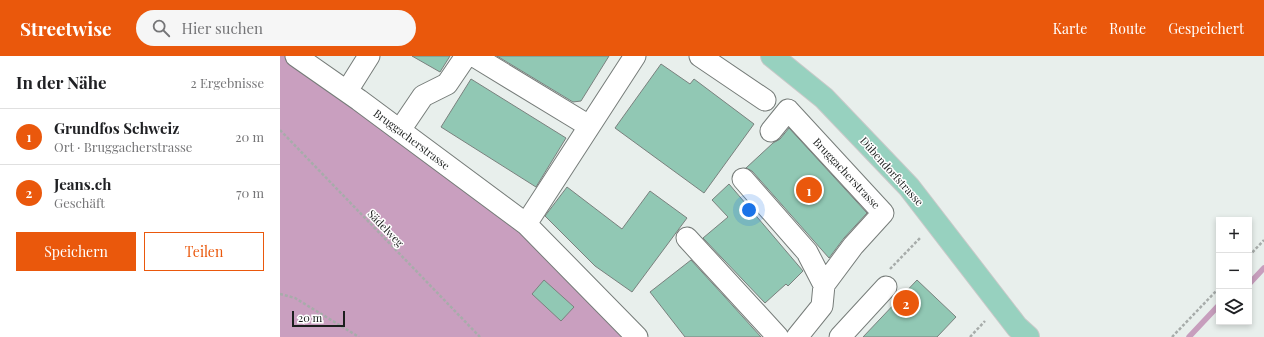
<!DOCTYPE html>
<html lang="de">
<head>
<meta charset="utf-8">
<style>
  :root { --surface:#fff; --page:#f6f6f6; --text:#202124; --muted:#757577; --line:#e0e0e0; --accent:#ea580c }
  body { margin:0; font-family:"Playfair Display",serif; background:var(--page); color:var(--text) }
  .controls { position:absolute; right:12px; bottom:12px; display:grid; overflow:hidden; border-radius:0px; box-shadow:0 2px 6px #0003 }
  .controls button { width:36px; height:36px; display:grid; place-items:center; padding:0; border:0; border-bottom:1px solid var(--line); background:var(--surface); color:var(--text); font:20px sans-serif }
  .scale { position:absolute; left:12px; bottom:10px; width:53px; box-sizing:border-box; padding-left:4px; border:2px solid #1c1f1e; border-top:0; font-size:11px; line-height:14px; white-space:nowrap; color:#1c1f1e; -webkit-text-stroke:3px #fff; paint-order:stroke }
  .you { position:absolute; left:469px; top:154px; width:14px; height:14px; margin:-10px; border:3px solid #fff; border-radius:50%; background:#1a73e8; box-shadow:0 0 0 6px #1a73e833 }
  .badge { display:grid; place-items:center; width:26px; height:26px; border-radius:50%; background:var(--accent); color:#fff; font-size:13px; font-weight:700 }
  .pin { position:absolute; translate:-50% -50%; border:2px solid #fff; box-shadow:0 1px 4px #0006 }
  .list { margin:0; padding:0; list-style:none }
  h2 { display:flex; justify-content:space-between; align-items:center; height:52px; margin:0; padding:0 16px; font-size:17px }
  h2 small { font-size:13px; font-weight:400; color:var(--muted) }
  .list li { display:grid; grid-template-columns:26px 1fr auto; gap:12px; align-items:center; box-sizing:border-box; height:56px; padding:0 16px; border-top:1px solid var(--line) }
  .list b { display:block; font-size:15px; white-space:nowrap }
  .list p { margin:0; font-size:13px; white-space:nowrap; color:var(--muted) }
  .list em { font-size:13px; font-style:normal; color:var(--muted) }
  .actions { display:flex; gap:8px; padding:12px 16px }
  .actions a { flex:1; padding:9px 0; border:1px solid var(--accent); border-radius:0px; text-align:center; font-size:14px; color:var(--accent) }
  .actions .main { background:var(--accent); color:#fff }
  .icon { flex:none; width:22px; height:22px; fill:none; stroke:currentColor; stroke-width:2; stroke-linecap:round; stroke-linejoin:round }
  .map { position:relative; flex:none; width:984px; height:281px; overflow:hidden }
  header { display:flex; align-items:center; gap:24px; box-sizing:border-box; height:56px; padding:0 20px; background:var(--accent); color:#fff }
  header strong { font-size:19px }
  nav { display:flex; gap:22px; margin-inline-start:auto; font-size:14px }
  .search { width:280px; height:36px; background:var(--page); display:flex; align-items:center; gap:10px; box-sizing:border-box; padding:0 14px; border-radius:22px; color:var(--muted); font-size:15px }
  main { display:flex }
  aside { flex:1; background:var(--surface) }
  .map>svg:first-child { display:block }
  .forest { fill:#c99fbf }
  .lines { fill:none; stroke-linecap:round; stroke-linejoin:round }
  .stream { stroke:#c79ebd; stroke-width:5.5 }
  .building { fill:#91c8b4; stroke:#7a817e }
  .minor-casing { stroke:#767c79; stroke-width:23 }
  .major-casing { stroke:#c9c9c9; stroke-width:24 }
  .path { stroke:#a7acaa; stroke-width:2.5; stroke-dasharray:3 2; stroke-linecap:butt }
  .minor { stroke:#fff; stroke-width:21 }
  .major { stroke:#97d1bf; stroke-width:22 }
  .labels { text-anchor:middle; dominant-baseline:central; stroke-width:3; stroke-linejoin:round; paint-order:stroke }
  .street-label { font-size:11px; fill:#1c1f1e; stroke:#fff }
</style>
</head>
<body>
<header>
<strong>Streetwise</strong>
<div class="search"><svg class="icon" aria-label="search" viewBox="0 0 24 24"><circle cx="10" cy="10" r="6"/><path d="M15 15l6 6"/></svg>Hier suchen</div>
<nav><a>Karte</a><a>Route</a><a>Gespeichert</a></nav>
</header>
<main>
<aside>
<h2>In der Nähe<small>2 Ergebnisse</small></h2>
<ul class="list">
<li><span class="badge">1</span><div><b>Grundfos Schweiz</b><p>Ort · Bruggacherstrasse</p></div><em>20 m</em></li>
<li><span class="badge">2</span><div><b>Jeans.ch</b><p>Geschäft</p></div><em>70 m</em></li>
</ul>
<div class="actions"><a class="main">Speichern</a><a>Teilen</a></div>
</aside>
<div class="map">
<svg width="984" height="281" viewBox="0 0 984 281">
  <rect width="100%" height="100%" fill="#e8efec"/>
  <!-- forest -->
  <path class="forest" d="M0,0H16L246,168L357,281H0Z"/>
  <g class="lines">
    <!-- stream -->
    <path class="stream" d="M969,228L984,212
      M909,281L939,249"/>
  </g>
  <!-- building -->
  <path class="building" d="M132,0H170L160,16Z
    M217,0H329L301,45L293,46Z
    M381,8L410,28L414,23L474,68L424,137L335,72Z
    M191,23L286,82L256,131L161,71Z
    M509,72L587,157L564,182L549,202L472,115L466,112L493,87L500,83Z
    M449,128L523,215L508,230L506,228L485,247L423,182L448,161L432,144Z
    M287,131L342,173L370,135L407,162L352,236L315,210L265,160Z
    M411,204L444,240L481,281H405L370,236Z
    M264,224L294,251L281,265L252,238Z
    M637,224L676,261L657,281H583Z"/>
  <g class="lines">
    <defs>
      <path id="minor" d="M16,0L79,44L246,168L357,281
        M194,0L309,70
        M420,0L485,44
        M67,35L89,0
        M120,74L143,40L167,28L186,0
        M491,75L508,54L603,157L573,190L544,229L542,250L517,281
        M463,123L527,196L544,229
        M246,168L355,0
        M407,182L498,281
        M560,281L606,231"/>
      <path id="major" d="M492,0L544,42L629,131L737,271L748,281"/>
    </defs>
    <!-- minor casing -->
    <use href="#minor" class="minor-casing"/>
    <!-- major casing -->
    <use href="#major" class="major-casing"/>
    <!-- path -->
    <path class="path" d="M0,74L200,281
      M969,200L984,184
      M610,213L640,182
      M0,238L15,242L79,281
      M690,281L705,265
      M892,281L939,232"/>
    <!-- minor -->
    <use href="#minor" class="minor"/>
    <!-- major -->
    <use href="#major" class="major"/>
  </g>
  <g class="labels">
    <!-- street labels -->
    <g class="street-label">
      <text transform="translate(132 83) rotate(37)">Bruggacherstrasse</text>
      <text transform="translate(612 115) rotate(48)">Dübendorfstrasse</text>
      <text transform="translate(567 117) rotate(47)">Bruggacherstrasse</text>
      <text transform="translate(106 172) rotate(46)">Sädelweg</text>
    </g>
  </g>
</svg>
<div class="controls">
<button>+</button>
<button>−</button>
<button><svg class="icon" aria-label="layers" viewBox="0 0 24 24"><path d="M12 4l9 5-9 5-9-5zM3 14l9 5 9-5"/></svg></button>
</div>
<div class="scale">20 m</div>
<div class="you"></div>
<div class="pin badge" style="left:529px;top:134px">1</div>
<div class="pin badge" style="left:626px;top:247px">2</div>
</div>
</main>
</body>
</html>
